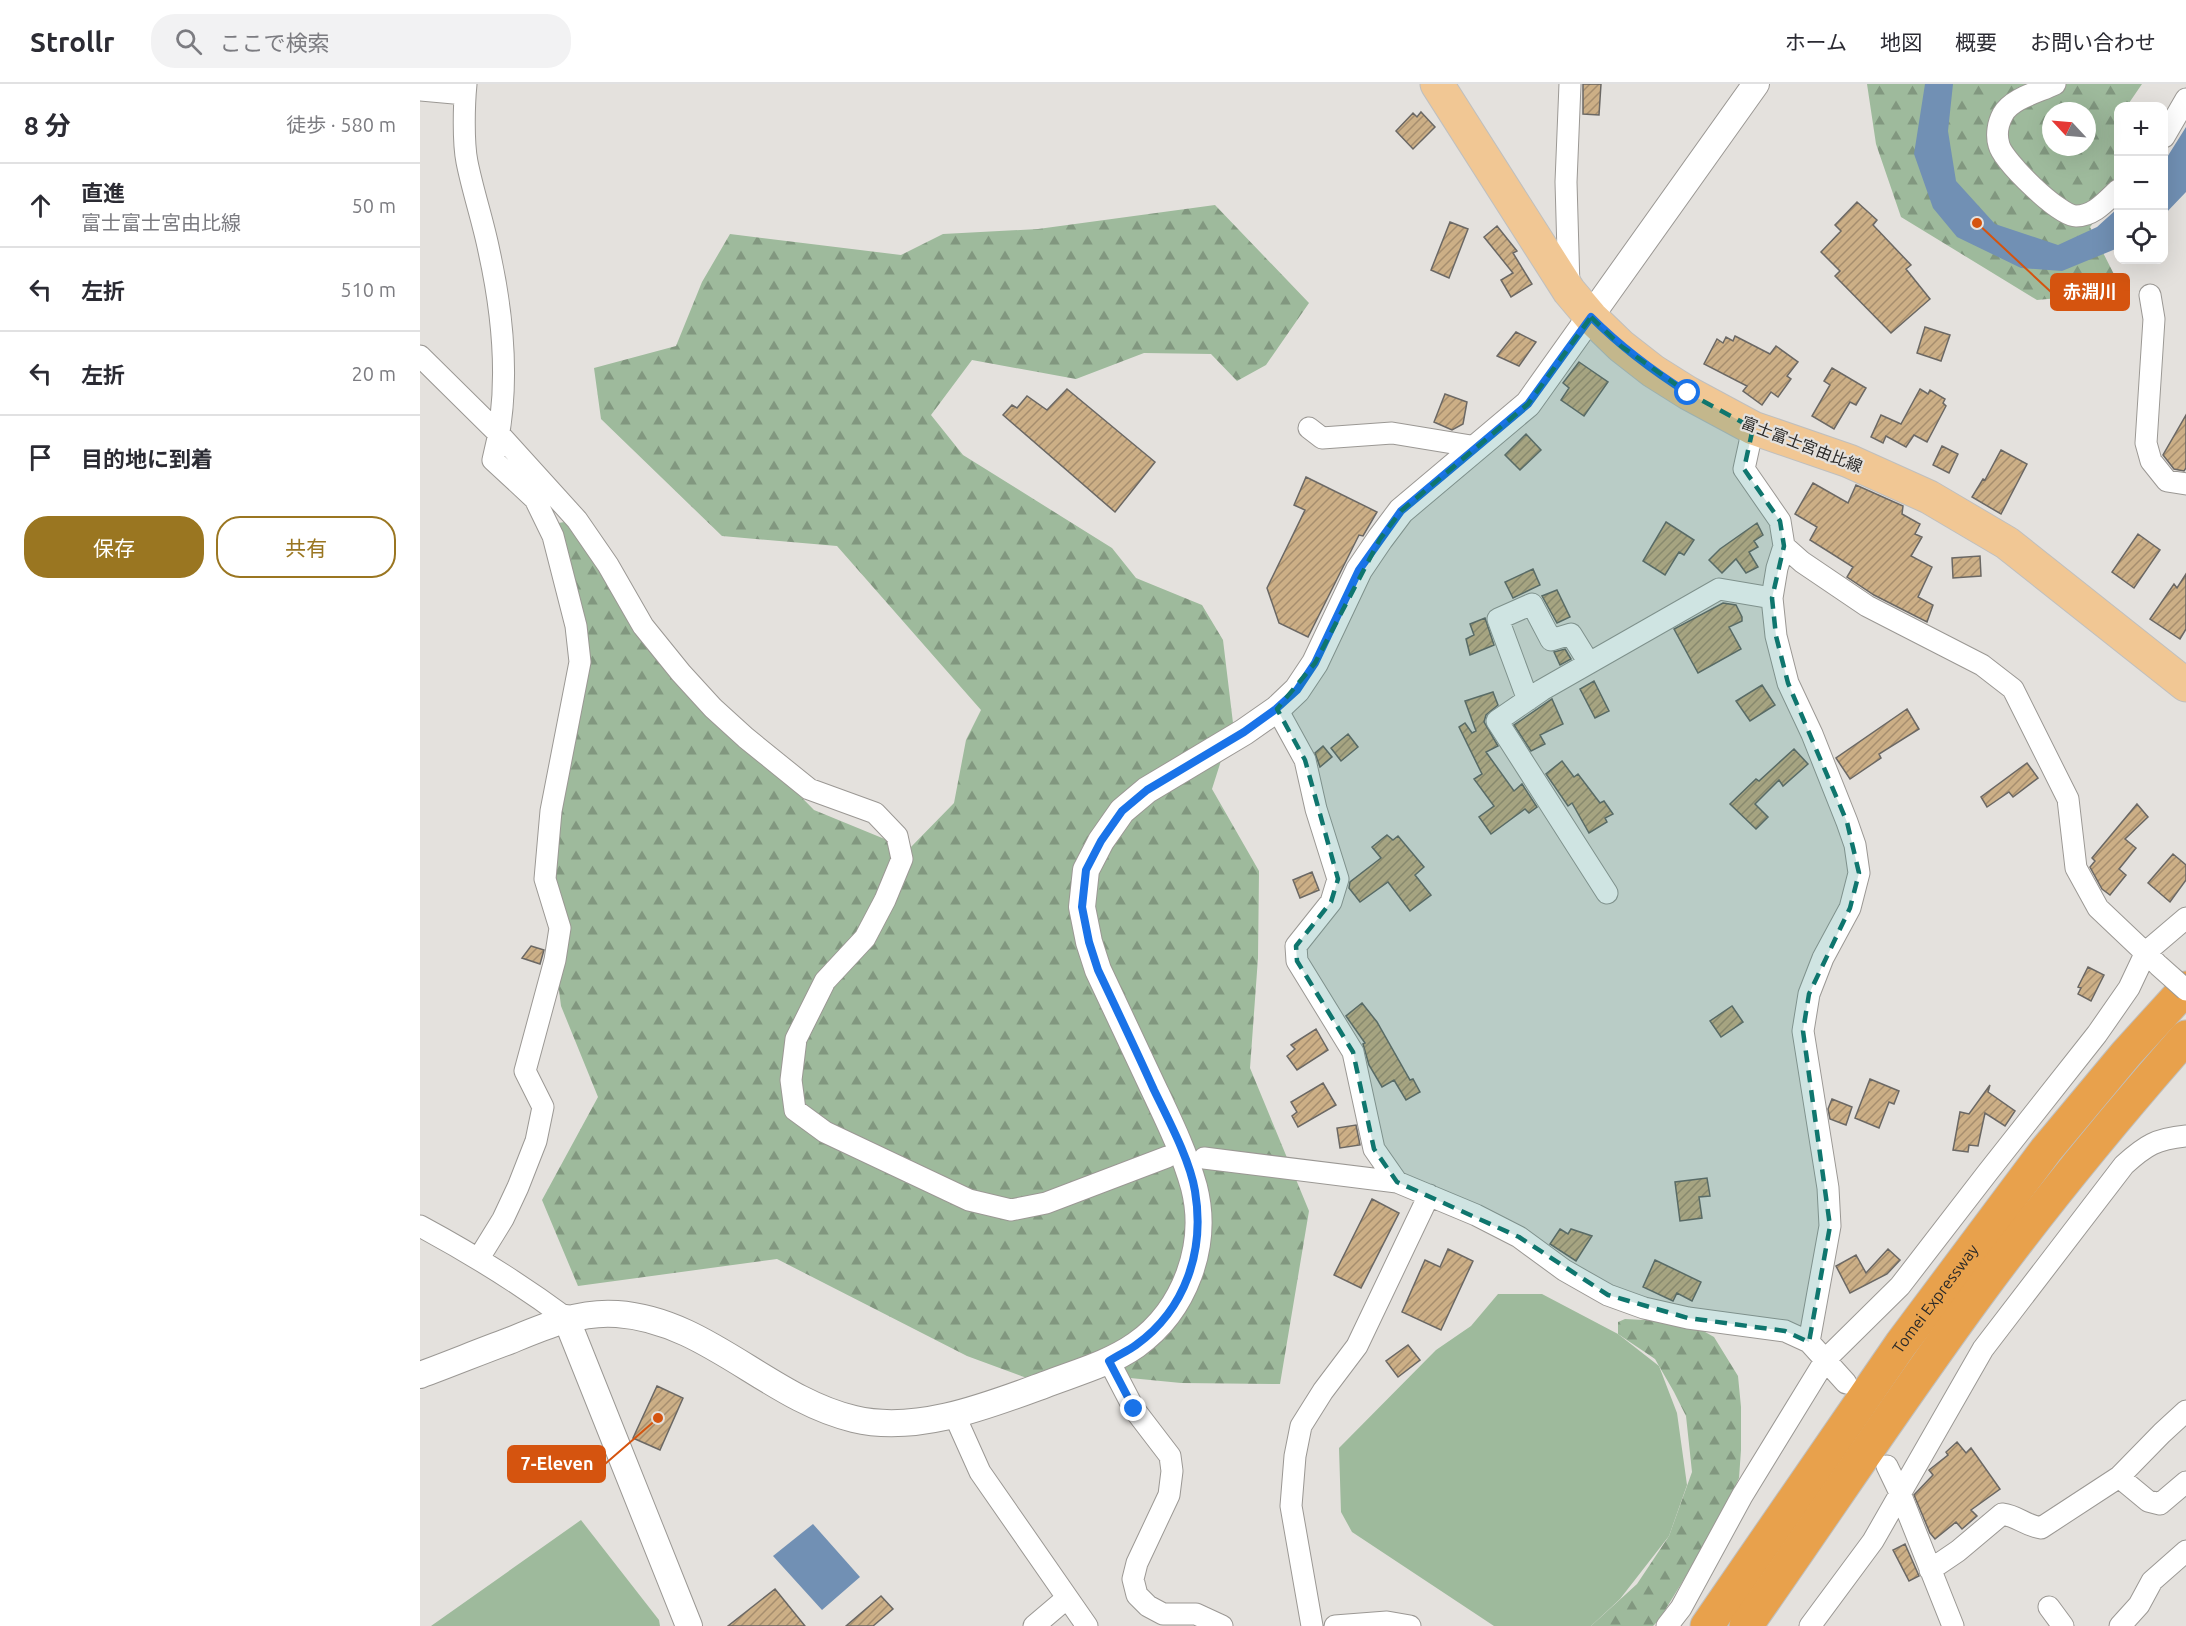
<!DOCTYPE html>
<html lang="ja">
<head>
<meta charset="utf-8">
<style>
  :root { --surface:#fff; --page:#f2f2f3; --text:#2b2b33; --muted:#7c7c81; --line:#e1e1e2; --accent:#9a7621 }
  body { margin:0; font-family:Ubuntu,"Noto Sans JP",sans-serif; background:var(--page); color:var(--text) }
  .controls { position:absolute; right:18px; top:18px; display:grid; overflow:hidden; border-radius:12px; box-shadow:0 6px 24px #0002 }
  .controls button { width:54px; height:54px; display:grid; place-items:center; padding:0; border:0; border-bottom:2px solid var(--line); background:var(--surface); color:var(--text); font:30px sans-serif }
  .compass { position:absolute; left:1622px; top:18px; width:54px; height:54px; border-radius:50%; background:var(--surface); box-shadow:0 6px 24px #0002; rotate:296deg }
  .stop { position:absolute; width:18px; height:18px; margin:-14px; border:4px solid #1a73e8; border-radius:50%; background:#fff }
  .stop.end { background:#1a73e8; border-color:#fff; box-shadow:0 2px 6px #0008 }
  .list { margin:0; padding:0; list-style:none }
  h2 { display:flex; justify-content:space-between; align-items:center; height:78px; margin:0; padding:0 24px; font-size:26px }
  h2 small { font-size:20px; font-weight:400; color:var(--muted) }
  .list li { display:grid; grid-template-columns:39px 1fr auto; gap:18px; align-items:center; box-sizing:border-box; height:84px; padding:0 24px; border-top:2px solid var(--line) }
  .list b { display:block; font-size:22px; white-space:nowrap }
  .list p { margin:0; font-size:20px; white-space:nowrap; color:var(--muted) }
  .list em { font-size:20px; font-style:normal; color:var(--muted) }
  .actions { display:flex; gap:12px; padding:18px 24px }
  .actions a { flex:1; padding:14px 0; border:2px solid var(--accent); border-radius:24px; text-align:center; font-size:21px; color:var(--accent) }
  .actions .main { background:var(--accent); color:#fff }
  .icon { flex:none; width:33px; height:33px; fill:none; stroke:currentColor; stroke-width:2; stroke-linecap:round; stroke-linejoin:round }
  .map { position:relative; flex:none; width:1766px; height:1542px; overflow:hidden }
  header { display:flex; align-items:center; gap:36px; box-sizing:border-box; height:84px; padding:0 30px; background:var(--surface); border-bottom:2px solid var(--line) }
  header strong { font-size:28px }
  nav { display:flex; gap:33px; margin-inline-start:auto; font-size:21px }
  .search { width:420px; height:54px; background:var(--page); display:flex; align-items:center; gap:15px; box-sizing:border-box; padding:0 21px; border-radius:24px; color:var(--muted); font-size:22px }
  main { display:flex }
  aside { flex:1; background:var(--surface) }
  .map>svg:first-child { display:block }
  .forest { fill:url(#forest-firs); fill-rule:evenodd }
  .park { fill:#9eba9c }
  .water { fill:#7190b4 }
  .building { fill:url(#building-hatch); stroke:#6b6864; stroke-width:1.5 }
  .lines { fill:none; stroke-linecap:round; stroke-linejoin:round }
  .minor-casing { stroke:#9b9894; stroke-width:23 }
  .tertiary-casing { stroke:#9b9894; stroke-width:28 }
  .primary-casing { stroke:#bfbfbe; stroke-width:35 }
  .motorway-casing { stroke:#bfbfbe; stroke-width:35 }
  .minor { stroke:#fff; stroke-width:21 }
  .tertiary { stroke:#fff; stroke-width:26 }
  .primary { stroke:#f1c794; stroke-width:33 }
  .motorway { stroke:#e8a14c; stroke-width:33 }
  .minor-bridge-casing { stroke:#9b9894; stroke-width:23; stroke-linecap:butt }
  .minor-bridge { stroke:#fff; stroke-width:21 }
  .route { stroke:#1a73e8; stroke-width:8 }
  .marked { fill:#0f766e; fill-opacity:0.2; stroke:#0f766e; stroke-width:4.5; stroke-dasharray:12 8; stroke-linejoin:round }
  .labels { text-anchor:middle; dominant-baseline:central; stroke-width:4.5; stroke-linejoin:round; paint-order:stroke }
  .street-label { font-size:16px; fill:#2a2928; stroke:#e4e1dd }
  .leader { fill:none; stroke:#d5540f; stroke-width:2 }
  .callout-dot { fill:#d5540f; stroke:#e4e1dd; stroke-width:2 }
  .callout { fill:#d5540f; stroke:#d5540f; stroke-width:2 }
  .callout-label { font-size:18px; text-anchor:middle; font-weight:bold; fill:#fff }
</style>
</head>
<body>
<header>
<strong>Strollr</strong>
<div class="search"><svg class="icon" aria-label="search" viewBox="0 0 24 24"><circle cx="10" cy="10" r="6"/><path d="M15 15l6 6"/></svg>ここで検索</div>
<nav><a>ホーム</a><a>地図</a><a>概要</a><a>お問い合わせ</a></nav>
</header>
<main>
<aside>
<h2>8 分<small>徒歩 · 580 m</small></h2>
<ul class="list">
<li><svg class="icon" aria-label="ahead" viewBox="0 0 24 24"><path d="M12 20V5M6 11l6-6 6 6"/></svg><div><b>直進</b><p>富士富士宮由比線</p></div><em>50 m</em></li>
<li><svg class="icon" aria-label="left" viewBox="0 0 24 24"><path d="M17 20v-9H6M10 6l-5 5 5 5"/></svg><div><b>左折</b></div><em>510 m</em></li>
<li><svg class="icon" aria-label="left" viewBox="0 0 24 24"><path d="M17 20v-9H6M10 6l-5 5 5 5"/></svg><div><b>左折</b></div><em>20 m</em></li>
<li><svg class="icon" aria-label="arrive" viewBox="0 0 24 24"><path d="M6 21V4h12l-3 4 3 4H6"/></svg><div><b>目的地に到着</b></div></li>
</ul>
<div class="actions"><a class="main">保存</a><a>共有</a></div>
</aside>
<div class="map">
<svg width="1766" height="1542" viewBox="0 0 1766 1542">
  <defs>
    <pattern id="forest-firs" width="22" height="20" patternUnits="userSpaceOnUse" patternTransform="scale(1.5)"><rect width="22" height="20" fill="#9eba9c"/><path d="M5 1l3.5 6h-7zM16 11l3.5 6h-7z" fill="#81977f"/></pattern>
    <pattern id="building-hatch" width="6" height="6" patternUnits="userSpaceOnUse" patternTransform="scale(1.5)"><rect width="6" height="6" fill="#ccaf86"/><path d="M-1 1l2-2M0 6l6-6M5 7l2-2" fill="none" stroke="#a68e6e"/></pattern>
  </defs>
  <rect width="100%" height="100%" fill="#e4e1dd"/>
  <!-- forest -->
  <path class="forest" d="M1447,0H1722L1709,19L1710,22H1698V106L1670,143L1703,208L1617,216L1481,133L1456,60ZM1631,27H1667V63H1631Z
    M795,121L889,219L846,281L817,297L791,270L724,269L656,295L552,276L511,331L543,371L692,464L716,494L782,521L803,556L813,639L792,705L839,787L838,874L830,984L889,1127L860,1300L761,1299L659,1289L620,1299L547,1272L357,1175L158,1202L122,1116L178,1013L141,922L125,795L156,542L132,440L157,436L282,612L394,726L489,765L534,719L546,656L561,626L417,462L302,452L181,335L174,284L256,262L282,198L310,150L481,171L523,150L618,145Z
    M1205,1235L1261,1238L1278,1244L1294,1253L1318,1292L1321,1323V1366L1319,1394L1296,1443L1239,1536L1233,1542H1171L1217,1500L1249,1452L1272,1388L1266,1332L1254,1308L1235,1275L1198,1250V1238Z"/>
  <!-- park -->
  <path class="park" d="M1078,1210H1122L1198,1250L1239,1282L1257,1329L1267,1401L1249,1452L1200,1515L1171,1542H1074L932,1448L921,1428L919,1364L1016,1266L1051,1242Z
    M161,1436L239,1536L240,1542H11Z"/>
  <!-- water -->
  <path class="water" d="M1505,0H1533L1528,47L1536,97L1575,140L1638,161L1677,143L1698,124V164L1642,187L1601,184L1537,153L1513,124L1494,70Z
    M1766,43V108L1744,131V78Z
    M393,1440L440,1493L402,1526L353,1472Z"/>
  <!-- building -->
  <path class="building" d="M1163,0H1181L1179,31L1163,30Z
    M1001,28L1015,43L993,65L976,47L993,29L997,33Z
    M1437,118L1457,136L1453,141L1491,181L1486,185L1510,215L1471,249L1415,192L1420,187L1401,168L1421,147L1415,141Z
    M1030,138L1048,145L1029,194L1011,186Z
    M1077,142L1097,167L1093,169L1112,200L1091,213L1081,196L1093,189L1064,153Z
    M1505,243L1530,251L1521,277L1497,269Z
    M1096,248L1116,258L1099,282L1077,272Z
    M1315,252L1350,270L1356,262L1378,278L1367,292L1371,295L1358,313L1351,308L1342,321L1323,307L1327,302L1284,280L1297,255L1303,259L1306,253L1313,257Z
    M1159,278L1188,298L1164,332L1141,316L1149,304L1143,299Z
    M1412,284L1446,304L1436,321L1430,318L1414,345L1392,332L1410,301L1404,297Z
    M647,305L735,378L695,428L583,331L592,321L597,324L607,312L627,326Z
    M1500,305L1508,310L1510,306L1525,315L1523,319L1526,322L1507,358L1494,351L1486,363L1466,352L1463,359L1451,353L1461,331L1481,340Z
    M1025,310L1047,318L1043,340L1032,346L1014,338Z
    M1766,331V384L1764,387L1754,385L1743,371Z
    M1106,350L1121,366L1100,386L1085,371Z
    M1522,362L1538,370L1529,389L1513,381Z
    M1581,366L1607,380L1581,430L1552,413L1563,395L1565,396Z
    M886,393L957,428L943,452L939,451L888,553L859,539L847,504L885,426L874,421Z
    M1393,399L1428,419L1436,401L1483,422L1482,430L1500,440L1495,450L1502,453L1491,472L1512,483L1498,513L1513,521L1507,538L1454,511L1427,493L1433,483L1390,456L1397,443L1375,430Z
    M1246,438L1274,456L1264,471L1259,468L1245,491L1223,477Z
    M1337,439L1343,451L1334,457L1338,463L1329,468L1338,483L1326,489L1316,475L1302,489L1289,476L1300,465Z
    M1718,450L1740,466L1714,504L1692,488Z
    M1560,472L1561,492L1533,494L1532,474Z
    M1113,485L1120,501L1093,514L1085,498Z
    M1766,490V545L1760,555L1730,535L1754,500L1757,504Z
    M1137,506L1150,533L1137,539L1122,512Z
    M1303,519L1316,521L1322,533V537L1309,543L1321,565L1278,589L1254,545Z
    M1065,534L1074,561L1050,571L1046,555L1054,551L1050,540Z
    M1145,565L1151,575L1140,581L1134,568Z
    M1174,597L1189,627L1175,634L1160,605Z
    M1342,601L1355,621L1330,637L1316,617Z
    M1073,608L1078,621L1066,631L1064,638L1078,662L1066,668L1094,707L1102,700L1117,723L1109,729L1105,725L1071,750L1059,733L1074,722L1054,695L1062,690L1039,643L1045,639L1052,649L1056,647L1045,617Z
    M1132,615L1143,640L1120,651L1125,660L1111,667L1094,641Z
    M1487,625L1499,645L1459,670L1461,674L1430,695L1416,674Z
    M928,650L938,663L921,677L911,664Z
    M903,662L912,673L900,683L895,669Z
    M1374,665L1388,680L1363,702L1359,696L1335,720L1348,733L1336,745L1310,720L1336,695L1339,697Z
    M1142,677L1154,693L1158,690L1180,719L1184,717L1193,730L1185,734L1187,738L1169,749L1152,719L1148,722L1126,690Z
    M1607,679L1618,694L1593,713L1589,708L1567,723L1561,713Z
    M1717,720L1728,733L1705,755L1716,764L1699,785L1706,791L1690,811L1682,805L1670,783L1675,777L1672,774Z
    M967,751L973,756L978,752L1004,783L995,791L1011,811L990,827L968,798L940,818L929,804L930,798L961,774L952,763Z
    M1753,770L1766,781V796L1750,818L1728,799Z
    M892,788L899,806L880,814L873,796Z
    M111,862L124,866L120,880L102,874Z
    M1668,883L1684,891L1671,917L1658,910L1661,904L1658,903Z
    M942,919L957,938L990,996L993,995L1000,1008L986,1016L974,996L962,1003L949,981L943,960L945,959L926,932Z
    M1312,922L1323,938L1301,953L1290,937Z
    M896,945L908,966L877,986L867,972L875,965L871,961Z
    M1450,995L1479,1007L1474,1020L1469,1018L1459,1044L1435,1034Z
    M903,999L916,1021L878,1043L872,1032L877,1028L871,1018Z
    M1570,1001L1568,1008L1595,1027L1585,1042L1565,1029L1558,1062L1549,1061L1548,1068L1533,1066L1540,1028L1549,1030Z
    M1412,1015L1432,1023L1426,1041L1410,1035L1408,1025Z
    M936,1041L940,1061L920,1064L917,1044Z
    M1287,1094L1290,1112L1279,1113L1282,1134L1260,1137L1255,1098Z
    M952,1115L979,1129L941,1204L914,1191Z
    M1140,1145L1148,1150L1151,1145L1172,1152L1156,1177L1130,1160Z
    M1028,1165L1053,1177L1021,1246L982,1228L1005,1176L1020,1183Z
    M1468,1165L1480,1176L1467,1190L1430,1209L1416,1182L1436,1171L1446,1189Z
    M1235,1176L1281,1198L1272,1217L1257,1209L1253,1217L1223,1203Z
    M988,1261L1000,1276L978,1293L966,1277Z
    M237,1302L263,1314L240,1366L213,1354Z
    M1537,1358L1546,1369L1551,1364L1580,1405L1551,1426L1557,1432L1542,1445L1536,1438L1515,1455L1510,1449L1494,1411L1513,1391L1509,1386L1528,1371L1526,1368Z
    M1485,1460L1499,1492L1489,1497L1473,1466Z
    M355,1505L385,1542H308Z
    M461,1512L473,1525L453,1542H426Z"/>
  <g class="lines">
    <defs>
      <path id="minor" d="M46,0C44,20 43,58 47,78C53,108 63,137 69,167C84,235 91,308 73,376L115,415L133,452L156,542L160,578L131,727L125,795L140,844L135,876L105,987L123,1023L116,1057L98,1103L83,1135L59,1174
        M1635,0C1619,8 1592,14 1583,30C1578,39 1576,51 1579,61C1583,77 1639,132 1656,132C1674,132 1686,117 1698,106
        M0,6L45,10
        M1744,53L1766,15
        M1149,203L1146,98L1150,0
        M1730,211L1734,235L1726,359L1731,377L1747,397L1766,400
        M0,272L80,351L157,436L188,481L223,542L261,589L293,624L326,654L389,705L455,729L477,752L482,775L465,816L445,854L405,897L376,955L371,996L375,1026L405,1048L549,1116L591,1126L626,1119L747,1073
        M889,344L902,354L972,349L1057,363
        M1333,344L1324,385L1360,437L1364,462L1357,484L1352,514L1356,552L1368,599L1392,650L1427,738L1435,761L1439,789L1430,824L1403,874L1389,910L1383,947L1408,1104L1410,1142L1389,1258
        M1364,462L1382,478L1447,522L1562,581L1593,605L1648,715L1656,784L1678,824L1736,879
        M1108,616L1078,535L1112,520L1131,556L1151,550L1169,579
        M857,625L885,676L896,725L918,795L911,818L876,862L877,877L933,968L954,1065L977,1098
        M1187,809L1077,637L1122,606L1299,505L1352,514
        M784,1074L977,1098L1056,1131L1099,1153L1144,1186L1188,1211L1224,1224L1268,1234L1365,1247L1389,1258L1426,1299
        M0,1142C52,1170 99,1199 146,1234
        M689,1277L714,1325L750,1372L752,1387L749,1411L717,1479L713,1495L717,1511L728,1522L743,1530H776L802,1542
        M534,1330L560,1388L667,1542
        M1467,1382L1480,1409L1533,1542
        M1699,1393L1728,1417L1740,1420L1766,1398
        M1510,1486L1538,1467L1582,1430C1598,1432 1604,1441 1621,1444L1699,1393L1742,1349L1766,1327
        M1629,1523L1643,1542
        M614,1542L647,1514
        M892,1542L871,1422L875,1372L881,1342L903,1307L937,1262L1009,1111
        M915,1542L967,1538L990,1542
        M1247,1542L1261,1524L1322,1412L1406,1275L1480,1202L1568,1088L1677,950L1709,904L1726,868L1766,834
        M1390,1542L1453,1457L1563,1265L1704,1081C1726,1061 1736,1055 1766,1052
        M1700,1542L1719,1521L1732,1497L1766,1467"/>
      <path id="tertiary" d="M146,1234L269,1542
        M0,1291C30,1280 59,1268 89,1257C123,1243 159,1227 197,1230C287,1236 349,1315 434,1335C496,1350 567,1322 624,1301C655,1289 689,1280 716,1261C765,1226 789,1161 774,1103C764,1067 747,1033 731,999C713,961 696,924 678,886L669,858L662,823L666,786L681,757L702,727L727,706L824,648L857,625L877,606L895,579L939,486L960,455L981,427L1108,320L1336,0"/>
      <path id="primary" d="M1017,0L1149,207L1171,233L1201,262L1233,287L1268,309L1333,344L1429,377L1509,413L1587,459L1766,601"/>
      <g id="motorway">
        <path id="s1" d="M1287,1542L1481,1260L1626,1066L1706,970L1766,904"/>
        <path d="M1326,1542C1404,1431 1479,1317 1560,1207C1625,1119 1694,1035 1766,953"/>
      </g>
    </defs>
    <!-- minor casing -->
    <use href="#minor" class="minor-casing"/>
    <!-- tertiary casing -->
    <use href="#tertiary" class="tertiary-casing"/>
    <!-- primary casing -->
    <use href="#primary" class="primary-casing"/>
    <!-- motorway casing -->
    <use href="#motorway" class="motorway-casing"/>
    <!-- minor -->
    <use href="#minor" class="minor"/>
    <!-- tertiary -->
    <use href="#tertiary" class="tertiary"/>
    <!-- primary -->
    <use href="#primary" class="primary"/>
    <!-- motorway -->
    <use href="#motorway" class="motorway"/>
    <defs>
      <path id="minor-bridge" d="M1738,881L1766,906"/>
    </defs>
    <!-- minor-bridge casing -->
    <use href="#minor-bridge" class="minor-bridge-casing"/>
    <!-- minor-bridge -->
    <use href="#minor-bridge" class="minor-bridge"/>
  </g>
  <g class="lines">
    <!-- route -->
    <path class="route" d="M714,1325L689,1277C698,1271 708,1267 716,1261C766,1225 785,1166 775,1107C770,1076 748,1035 734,1006C716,966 697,926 678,886L669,858L662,823L666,786L681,757L702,727L727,706L824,648L856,625L877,606L895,579L939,486L981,427L1108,320L1171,233C1201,263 1233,287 1268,309"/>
  </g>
  <!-- marked area -->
  <path class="marked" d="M1171,233L1201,262L1268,309L1333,344L1324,385L1360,437L1364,462L1352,514L1356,552L1368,599L1427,738L1439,789L1430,824L1389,910L1383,947L1410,1142L1389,1258L1365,1247L1268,1234L1188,1211L1099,1153L977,1098L954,1065L933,968L877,877L876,862L911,818L918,795L885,676L857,625L895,579L960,455L981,427L1108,320Z"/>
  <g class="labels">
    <!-- street labels -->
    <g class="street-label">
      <text transform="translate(1382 360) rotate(21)">富士富士宮由比線</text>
      <text stroke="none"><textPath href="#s1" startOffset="399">Tomei Expressway</textPath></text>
    </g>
  </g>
  <!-- callouts -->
  <path class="leader" d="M1557 139L1631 208M238 1334L185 1380"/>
  <g class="callout-dot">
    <circle cx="1557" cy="139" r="6"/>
    <circle cx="238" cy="1334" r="6"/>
  </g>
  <g class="callout">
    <rect x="1631" y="190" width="78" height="36" rx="6"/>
    <rect x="88" y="1362" width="97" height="36" rx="6"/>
  </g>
  <g class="callout-label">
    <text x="1670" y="214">赤淵川</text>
    <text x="137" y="1386">7-Eleven</text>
  </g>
</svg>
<div class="controls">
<button>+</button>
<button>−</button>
<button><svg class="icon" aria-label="locate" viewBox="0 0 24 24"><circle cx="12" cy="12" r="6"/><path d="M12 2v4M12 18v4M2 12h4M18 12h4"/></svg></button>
</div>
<svg class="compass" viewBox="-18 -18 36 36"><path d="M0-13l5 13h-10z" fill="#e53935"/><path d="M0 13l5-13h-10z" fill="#7c7c81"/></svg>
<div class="stop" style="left:1268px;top:309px"></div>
<div class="stop end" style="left:714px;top:1325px"></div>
</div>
</main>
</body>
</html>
